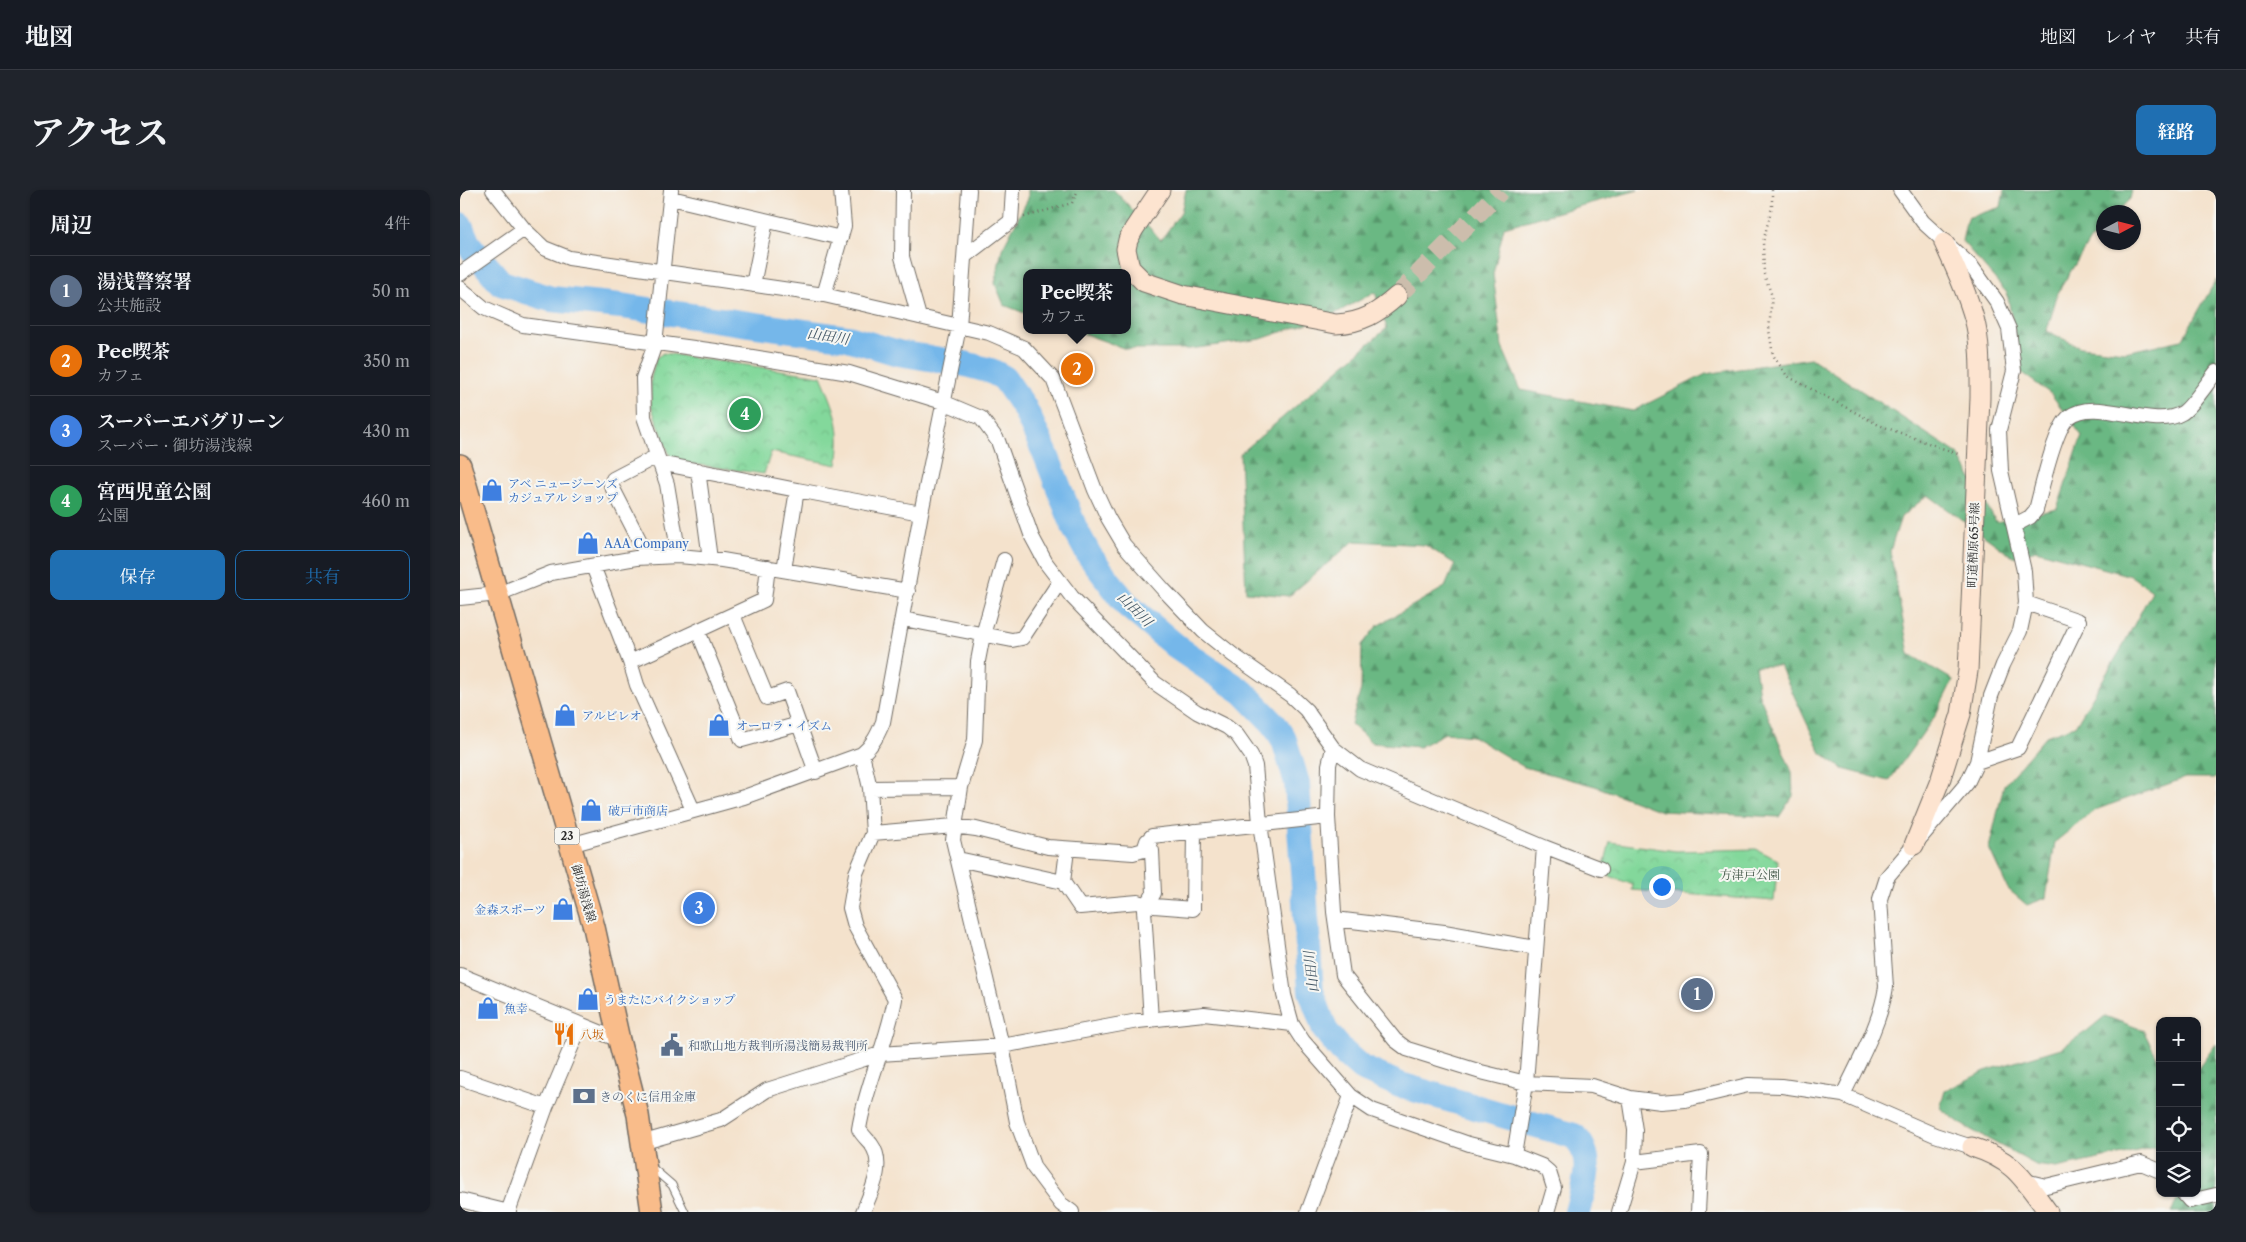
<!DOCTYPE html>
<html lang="ja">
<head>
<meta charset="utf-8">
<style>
  :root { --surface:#171b24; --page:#20242c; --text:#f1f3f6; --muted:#9ea1a6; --line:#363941; --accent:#1f6fb2 }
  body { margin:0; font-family:"Libre Caslon Text","Noto Serif JP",serif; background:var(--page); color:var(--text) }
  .controls { position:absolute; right:15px; bottom:15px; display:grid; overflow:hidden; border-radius:10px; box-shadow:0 1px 4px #0004 }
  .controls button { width:45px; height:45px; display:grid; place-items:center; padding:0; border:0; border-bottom:1px solid var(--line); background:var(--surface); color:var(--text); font:25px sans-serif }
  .compass { position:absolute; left:1636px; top:15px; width:45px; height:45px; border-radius:50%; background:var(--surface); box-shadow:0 1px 4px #0004; rotate:83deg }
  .you { position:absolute; left:1201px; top:696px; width:18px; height:18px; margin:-12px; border:4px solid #fff; border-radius:50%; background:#1a73e8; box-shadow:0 0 0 8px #1a73e833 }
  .badge { display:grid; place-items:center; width:32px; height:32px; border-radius:50%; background:var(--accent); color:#fff; font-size:16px; font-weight:700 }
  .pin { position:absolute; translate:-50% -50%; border:2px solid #fff; box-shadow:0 1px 5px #0006 }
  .popup { position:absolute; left:563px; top:79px; width:108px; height:65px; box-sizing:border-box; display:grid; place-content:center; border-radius:10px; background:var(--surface); filter:drop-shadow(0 1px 4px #0005); font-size:16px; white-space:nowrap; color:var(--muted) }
  .popup b { font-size:19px; color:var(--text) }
  .popup::after { content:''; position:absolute; left:50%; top:100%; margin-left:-10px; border:10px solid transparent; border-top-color:var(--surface) }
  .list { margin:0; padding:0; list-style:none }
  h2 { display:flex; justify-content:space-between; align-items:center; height:65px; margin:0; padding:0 20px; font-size:21px }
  h2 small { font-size:16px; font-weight:400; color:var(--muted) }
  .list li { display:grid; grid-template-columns:32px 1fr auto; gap:15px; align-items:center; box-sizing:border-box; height:70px; padding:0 20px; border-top:1px solid var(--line) }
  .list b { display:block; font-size:19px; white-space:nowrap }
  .list p { margin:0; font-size:16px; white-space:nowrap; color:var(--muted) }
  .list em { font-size:16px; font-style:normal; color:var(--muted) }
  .actions { display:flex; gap:10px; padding:15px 20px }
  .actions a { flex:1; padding:11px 0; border:1px solid var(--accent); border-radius:10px; text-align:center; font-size:18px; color:var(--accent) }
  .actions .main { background:var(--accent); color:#fff }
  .icon { flex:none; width:28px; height:28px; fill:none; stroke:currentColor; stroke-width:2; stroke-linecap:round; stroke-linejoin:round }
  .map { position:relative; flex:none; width:1756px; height:1022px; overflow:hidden; border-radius:10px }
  header { display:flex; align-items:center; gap:30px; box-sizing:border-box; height:70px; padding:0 25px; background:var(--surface); border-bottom:1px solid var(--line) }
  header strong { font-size:24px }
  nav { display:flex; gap:28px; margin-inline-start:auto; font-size:18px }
  .intro { display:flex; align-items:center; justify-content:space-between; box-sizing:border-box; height:120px; padding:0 30px }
  h1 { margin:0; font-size:35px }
  .button { padding:12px 22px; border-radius:10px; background:var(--accent); color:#fff; font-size:18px; font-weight:700 }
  main { display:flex; gap:30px; padding:0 30px }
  aside { flex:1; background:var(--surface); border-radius:10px; box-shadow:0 1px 4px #0004 }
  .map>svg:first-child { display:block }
  .forest { fill:url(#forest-firs); stroke:#4a7257 }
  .park { fill:url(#park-crowns); stroke:#578263 }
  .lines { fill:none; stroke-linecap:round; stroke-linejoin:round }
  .river { stroke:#75b7ea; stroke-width:26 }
  .secondary-tunnel { stroke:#ccbdac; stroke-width:19; stroke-dasharray:19 9; stroke-linecap:butt }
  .lane-casing { stroke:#716b63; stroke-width:9 }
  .street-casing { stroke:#716b63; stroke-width:16 }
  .secondary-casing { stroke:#716b63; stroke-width:21 }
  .primary-casing { stroke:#716b63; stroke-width:24 }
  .path { stroke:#716b63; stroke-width:2.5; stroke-dasharray:1 4; stroke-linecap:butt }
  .lane { stroke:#fff; stroke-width:7 }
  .street { stroke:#fff; stroke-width:14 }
  .secondary { stroke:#fde4d0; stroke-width:19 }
  .primary { stroke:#f9bc8a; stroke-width:21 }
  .labels { text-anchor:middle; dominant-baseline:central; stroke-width:4; stroke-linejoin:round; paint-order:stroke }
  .shield { fill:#f6f6f2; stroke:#686867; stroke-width:1 }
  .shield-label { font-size:11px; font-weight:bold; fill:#2b2b2b }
  .shop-label { font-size:12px; fill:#366cbe; stroke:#f6f6f2; text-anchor:start }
  .street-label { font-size:12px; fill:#2b2b2b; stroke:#f6f6f2 }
  .park-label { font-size:12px; fill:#415647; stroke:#f6f6f2 }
  .food-label { font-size:12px; fill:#c56008; stroke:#f6f6f2; text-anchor:start }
  .service-label { font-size:12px; fill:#4e5e75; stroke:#f6f6f2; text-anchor:start }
  .water-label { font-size:14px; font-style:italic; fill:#415564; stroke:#f6f6f2 }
</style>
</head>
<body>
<header>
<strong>地図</strong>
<nav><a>地図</a><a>レイヤ</a><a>共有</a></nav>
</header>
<div class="intro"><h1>アクセス</h1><a class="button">経路</a></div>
<main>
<aside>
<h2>周辺<small>4件</small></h2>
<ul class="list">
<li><span class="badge" style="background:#5c6f8a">1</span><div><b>湯浅警察署</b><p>公共施設</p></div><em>50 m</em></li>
<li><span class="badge" style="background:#e8710a">2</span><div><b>Pee喫茶</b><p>カフェ</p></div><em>350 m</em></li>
<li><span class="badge" style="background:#3f7fe0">3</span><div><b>スーパーエバグリーン</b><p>スーパー · 御坊湯浅線</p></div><em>430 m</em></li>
<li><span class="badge" style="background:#2e9e5b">4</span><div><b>宮西児童公園</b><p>公園</p></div><em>460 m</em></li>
</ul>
<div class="actions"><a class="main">保存</a><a>共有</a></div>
</aside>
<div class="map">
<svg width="1756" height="1022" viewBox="0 0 1756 1022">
  <defs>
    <pattern id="forest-firs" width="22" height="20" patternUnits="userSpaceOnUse" patternTransform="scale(1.25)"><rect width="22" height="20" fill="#6ab883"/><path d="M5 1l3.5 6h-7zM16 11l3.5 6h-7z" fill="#57966b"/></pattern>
    <pattern id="park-crowns" width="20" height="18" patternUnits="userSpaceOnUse" patternTransform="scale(1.25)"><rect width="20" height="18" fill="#83d89b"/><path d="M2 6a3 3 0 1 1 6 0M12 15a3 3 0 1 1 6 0" fill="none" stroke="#71ba86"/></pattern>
  </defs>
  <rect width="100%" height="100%" fill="#f6f6f2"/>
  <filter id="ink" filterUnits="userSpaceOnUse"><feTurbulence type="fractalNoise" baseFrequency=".02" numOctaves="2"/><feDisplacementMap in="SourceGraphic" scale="10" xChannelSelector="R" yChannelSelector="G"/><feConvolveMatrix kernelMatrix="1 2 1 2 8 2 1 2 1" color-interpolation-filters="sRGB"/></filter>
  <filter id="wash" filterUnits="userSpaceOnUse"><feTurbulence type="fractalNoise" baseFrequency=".0096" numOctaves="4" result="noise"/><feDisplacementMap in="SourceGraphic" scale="20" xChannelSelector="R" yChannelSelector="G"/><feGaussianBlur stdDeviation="1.12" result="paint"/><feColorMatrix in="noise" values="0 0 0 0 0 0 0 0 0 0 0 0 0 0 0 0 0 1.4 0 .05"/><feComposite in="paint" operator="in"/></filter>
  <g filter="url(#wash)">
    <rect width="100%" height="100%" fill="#f4e2cc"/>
    <!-- forest -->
    <path class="forest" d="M568,0H654L701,50L721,22L726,0H1178L1044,37L1033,84L1042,157L1061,200L1173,221L1246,184L1351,168L1498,264L1536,332L1597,319L1622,246L1591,204L1562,183L1547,103L1502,51L1507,28L1541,17L1544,0H1672L1670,9L1657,22H1644L1643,37L1630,50L1598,102L1587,141L1620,157L1665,162L1722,150L1756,90V588H1725L1635,620L1595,652L1586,708L1567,715L1548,699L1529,658L1544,595L1586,546L1615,536L1660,461L1692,401L1671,386L1576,360L1553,367L1468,305L1441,327L1430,361L1449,464L1493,490L1475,526L1429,591L1383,579L1361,563L1320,476H1295L1299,505L1332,582L1333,606L1319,627L1201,621L1135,596L1064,577L1012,546L985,543L959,557L912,553L891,534L901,499L902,455L917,436L985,397L995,374L965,355L894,351L829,406L786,402L780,264L927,138L915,102L874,124L801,149L730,159H666L614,140H667V83H567V124L544,115L535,93L542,59L568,9Z
      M1645,826L1683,840L1700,873V961L1696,957L1596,978L1576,975L1504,936L1480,918L1485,901L1525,881L1601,858L1627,841Z
      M1756,854V1022H1711L1721,1003H1737V880Z"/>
    <!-- park -->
    <path class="park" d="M203,163L361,186C376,221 383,237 377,275L311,262L304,284L212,271L191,216V188L196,168Z
      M1150,652L1216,661L1296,659L1318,670L1314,711L1172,700L1173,695L1142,683Z"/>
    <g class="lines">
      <!-- river -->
      <path class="river" d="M0,35L8,54L41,93L91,109L161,116L388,148L438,163L505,174L531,181L544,188L564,217L586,265L615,339L629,365L667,415L718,458L783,502L814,534L824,550L837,593L851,801L865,840L881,860L901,878L940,895L1114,946C1136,967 1124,996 1117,1022"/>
    </g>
  </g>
  <g filter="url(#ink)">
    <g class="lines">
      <!-- secondary-tunnel -->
      <path class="secondary-tunnel" d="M937,106L1041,0"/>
      <defs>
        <path id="lane" d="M190,976L212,995L225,1022"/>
        <path id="street" d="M33,0L64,39L84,58L109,68L364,105L529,143L564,158L593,189L635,300L648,328L664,355L703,399L743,441L773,465L830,505L846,520L873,558L900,579L1084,657L1066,893L1054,965
          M211,0L195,154L183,188L184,227L207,294L219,366
          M443,0L442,67L459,127
          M211,8L381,48
          M505,66L551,31L553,0
          M0,84L64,39
          M293,95L306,31
          M0,98L24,118L63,135L256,161L389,183L483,212L521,228L538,251L572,347L586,373L612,407L695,493L737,522L767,537L777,545L791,565L795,576L800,633L824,805L832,834L843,851L891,906L912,920L1009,954L1054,965L1082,976L1089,982L1094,998L1087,1022
          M364,105L384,36L381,0
          M199,273L337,300
          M238,280L250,369
          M1555,335L1570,327L1576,320C1581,301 1595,237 1609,227C1636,205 1692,241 1722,223C1731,218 1748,192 1756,182
          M188,367L151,295L153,289L197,266
          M544,370L523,445L518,471L515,550L501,597L493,650L542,856L557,932L574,978L601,1014L612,1022
          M133,376L170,472L177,495L233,620
          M324,380L337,300L461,323
          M0,408L38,404L91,383L176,368L219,366L262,370L448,401
          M273,425L307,508L327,501L356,582
          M443,429L552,450L562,448L565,444L600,391
          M238,441L282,550L339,534
          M170,472L304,410L308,377
          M873,558L869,575L868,627L874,722L883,785L935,850L947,859L1021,882L1066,893L1132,896L1170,908L1201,912L1225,910L1288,895L1322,896L1383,905L1475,945L1512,957
          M402,564L410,598L413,643L396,683L390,718L395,736L435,809C427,854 406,894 399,939C402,945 407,949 411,954C426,974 411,1002 403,1022
          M1517,572L1558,558L1619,431L1566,413
          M410,598L501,597
          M413,643L494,636L516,639L588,657L673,663L684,660L687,651L692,646L868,627
          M687,651L692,661L694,703L684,720L691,830
          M110,655L284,607L402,564C413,555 418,544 423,532L461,323L499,137L509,0
          M1084,657L1141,679
          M498,669L603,692L620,717L678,712L694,716L733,719L734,641
          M603,692L607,660
          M875,729L984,742L1076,758
          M0,785L159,850
          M0,888L86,917
          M1383,905C1399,871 1420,835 1426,797L1420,709L1427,687L1507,593L1517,572L1531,506L1543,475L1560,441L1566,413L1564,381L1541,281L1539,240L1554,181L1549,139L1537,112L1512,77L1463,32L1440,0
          M181,953L261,930L307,900L420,864L542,856L678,831L744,824L832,834
          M1174,972L1241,964L1238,1022
          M1565,991L1586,996L1681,973L1700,981
          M1723,1003L1730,1011L1756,1005
          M0,1010L49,1022
          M48,1022L86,917L121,834
          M848,1022L891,906
          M1159,1022L1174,972L1175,940L1170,908"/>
        <path id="secondary" d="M700,0L674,39L668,50L666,59L670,78L684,92L723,105L876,134C902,133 918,123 937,106
          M1454,655L1481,588L1501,524L1508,481L1520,208C1520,182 1521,153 1514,128C1507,102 1495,77 1484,53
          M1512,957C1554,970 1563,988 1588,1022"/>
        <path id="primary" d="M0,275L134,737L159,850L178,925L192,1022"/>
      </defs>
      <!-- lane casing -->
      <use href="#lane" class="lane-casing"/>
      <!-- street casing -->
      <use href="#street" class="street-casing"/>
      <!-- secondary casing -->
      <use href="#secondary" class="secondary-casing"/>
      <!-- primary casing -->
      <use href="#primary" class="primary-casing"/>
      <!-- path -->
      <path class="path" d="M1312,0V17L1303,52L1304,84L1312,106L1309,140L1313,165L1327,186L1419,235L1498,264
        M564,27L612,13L618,0"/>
      <!-- lane -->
      <use href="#lane" class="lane"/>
      <!-- street -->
      <use href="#street" class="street"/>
      <!-- secondary -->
      <use href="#secondary" class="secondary"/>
      <!-- primary -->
      <use href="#primary" class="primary"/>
    </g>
  </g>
  <!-- icons -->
  <defs>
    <symbol id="shop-bare" viewBox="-9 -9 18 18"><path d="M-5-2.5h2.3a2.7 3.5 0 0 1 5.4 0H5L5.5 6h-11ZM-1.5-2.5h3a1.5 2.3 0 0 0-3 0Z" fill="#3f7fe0" stroke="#f6f6f2" stroke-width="2.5" paint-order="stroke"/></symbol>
    <symbol id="restaurant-bare" viewBox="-9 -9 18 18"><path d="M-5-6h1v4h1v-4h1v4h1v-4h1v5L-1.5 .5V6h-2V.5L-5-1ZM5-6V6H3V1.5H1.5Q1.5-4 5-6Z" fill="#e8710a" stroke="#f6f6f2" stroke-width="2.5" paint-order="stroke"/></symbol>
    <symbol id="civic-bare" viewBox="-9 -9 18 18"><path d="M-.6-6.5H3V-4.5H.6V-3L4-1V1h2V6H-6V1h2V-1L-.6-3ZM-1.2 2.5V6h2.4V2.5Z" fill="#5c6f8a" stroke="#f6f6f2" stroke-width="2.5" paint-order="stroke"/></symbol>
    <symbol id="bank-bare" viewBox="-9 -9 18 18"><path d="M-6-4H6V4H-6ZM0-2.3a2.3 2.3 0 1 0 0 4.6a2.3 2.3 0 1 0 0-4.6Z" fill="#5c6f8a" stroke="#f6f6f2" stroke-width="2.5" paint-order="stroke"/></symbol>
  </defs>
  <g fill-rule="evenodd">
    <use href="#shop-bare" x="16" y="284" width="32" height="32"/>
    <use href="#shop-bare" x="112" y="337" width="32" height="32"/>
    <use href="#shop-bare" x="89" y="509" width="32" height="32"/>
    <use href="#shop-bare" x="243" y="519" width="32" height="32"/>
    <use href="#shop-bare" x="115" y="604" width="32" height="32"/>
    <use href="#shop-bare" x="87" y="703" width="32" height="32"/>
    <use href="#shop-bare" x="112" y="793" width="32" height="32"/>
    <use href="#shop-bare" x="12" y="802" width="32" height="32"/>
    <use href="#restaurant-bare" x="88" y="828" width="32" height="32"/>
    <use href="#civic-bare" x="196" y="839" width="32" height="32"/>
    <use href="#bank-bare" x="108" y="890" width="32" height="32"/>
  </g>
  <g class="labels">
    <!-- shield labels -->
    <rect class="shield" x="94.5" y="637.5" width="25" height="17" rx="4"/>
    <g class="shield-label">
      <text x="107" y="646">23</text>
    </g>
    <!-- shop labels -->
    <g class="shop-label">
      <text x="48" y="293">アベ ニュージーンズ<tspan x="48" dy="14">カジュアル ショップ</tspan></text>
      <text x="144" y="353">AAA Company</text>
      <text x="122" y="525">アルビレオ</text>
      <text x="276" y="535">オーロラ・イズム</text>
      <text x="148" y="620">破戸市商店</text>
      <text x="86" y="719" text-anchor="end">金森スポーツ</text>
      <text x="144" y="809">うまたにバイクショップ</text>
      <text x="44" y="818">魚幸</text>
    </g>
    <!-- street labels -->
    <g class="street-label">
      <text transform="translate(1513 355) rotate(-88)">町道栖原65号線</text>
      <text transform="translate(124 703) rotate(74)">御坊湯浅線</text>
    </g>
    <!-- park labels -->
    <g class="park-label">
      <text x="1290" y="684">方津戸公園</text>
    </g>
    <!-- food labels -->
    <g class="food-label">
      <text x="120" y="844">八坂</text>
    </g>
    <!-- service labels -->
    <g class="service-label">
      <text x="228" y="855">和歌山地方裁判所湯浅簡易裁判所</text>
      <text x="140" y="906">きのくに信用金庫</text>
    </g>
    <!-- water labels -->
    <g class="water-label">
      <text transform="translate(368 146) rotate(9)">山田川</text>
      <text transform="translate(675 419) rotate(45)">山田川</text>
      <text transform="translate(851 782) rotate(-96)">山田川</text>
    </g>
  </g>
</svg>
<div class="controls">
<button>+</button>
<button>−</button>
<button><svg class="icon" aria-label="locate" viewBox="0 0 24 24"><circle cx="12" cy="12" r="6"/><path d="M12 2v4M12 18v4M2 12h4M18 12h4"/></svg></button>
<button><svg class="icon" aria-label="layers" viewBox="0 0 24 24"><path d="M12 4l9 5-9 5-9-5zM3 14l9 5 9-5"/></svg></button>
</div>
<svg class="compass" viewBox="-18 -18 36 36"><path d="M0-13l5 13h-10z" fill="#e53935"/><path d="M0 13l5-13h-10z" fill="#9ea1a6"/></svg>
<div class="you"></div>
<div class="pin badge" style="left:1237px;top:804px;background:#5c6f8a">1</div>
<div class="pin badge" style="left:617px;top:179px;background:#e8710a">2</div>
<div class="popup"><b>Pee喫茶</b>カフェ</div>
<div class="pin badge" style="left:239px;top:718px;background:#3f7fe0">3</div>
<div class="pin badge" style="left:285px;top:224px;background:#2e9e5b">4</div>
</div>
</main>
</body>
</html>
